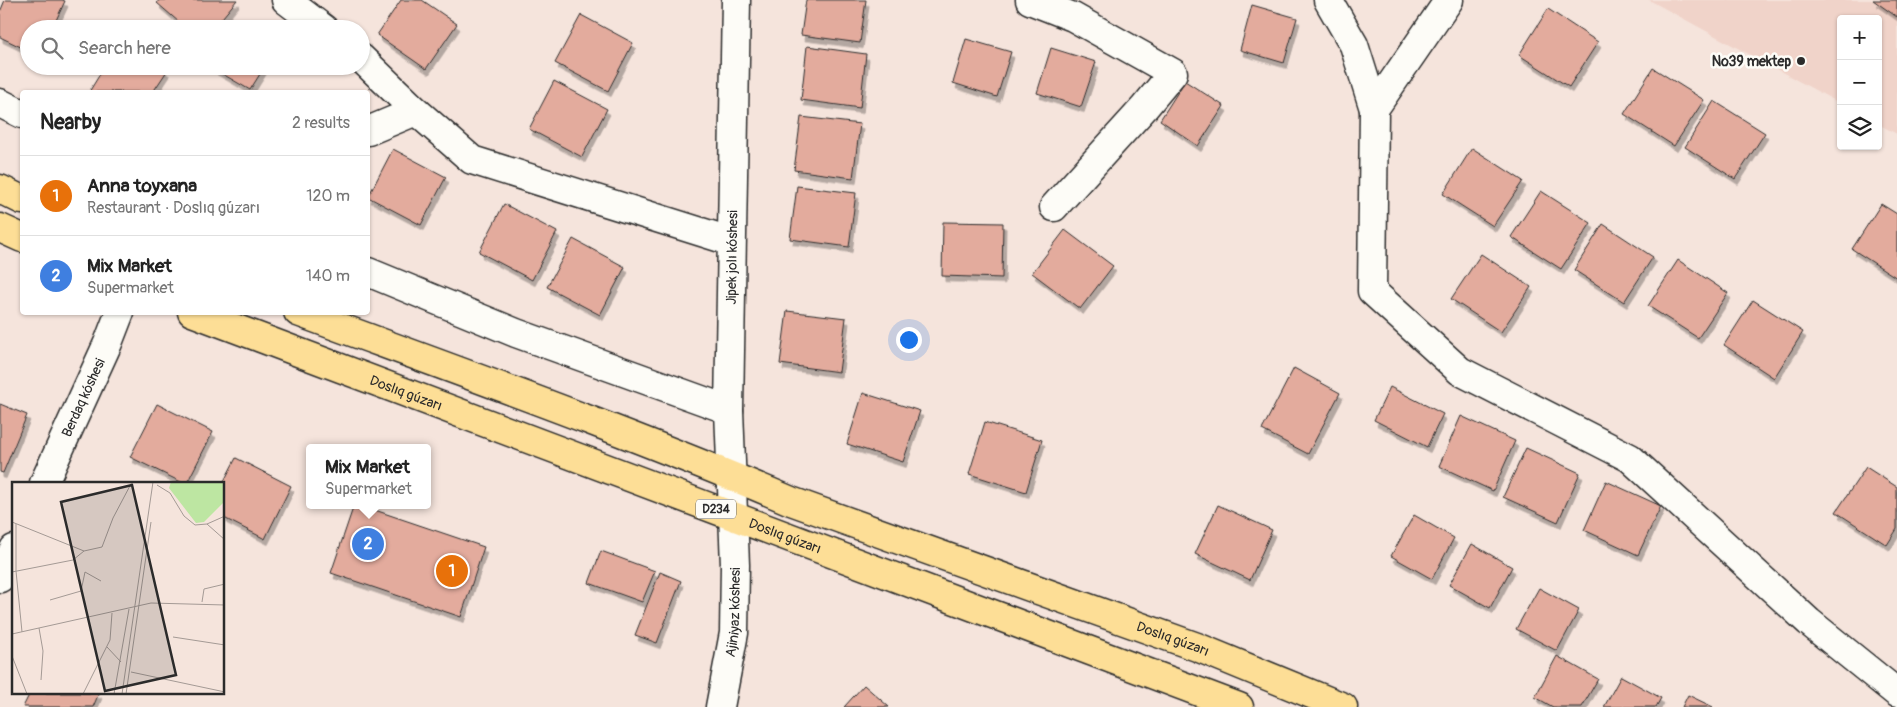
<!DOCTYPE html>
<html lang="en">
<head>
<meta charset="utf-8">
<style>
  :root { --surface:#fff; --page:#f6f6f6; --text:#222; --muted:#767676; --line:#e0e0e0; --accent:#1a73e8 }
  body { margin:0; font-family:Pangolin,sans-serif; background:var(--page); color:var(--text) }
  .controls { position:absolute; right:15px; top:15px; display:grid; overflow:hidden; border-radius:5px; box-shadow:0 1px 4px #0004 }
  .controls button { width:45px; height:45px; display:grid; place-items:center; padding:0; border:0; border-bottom:1px solid var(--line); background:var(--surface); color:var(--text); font:25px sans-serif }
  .you { position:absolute; left:908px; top:339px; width:18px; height:18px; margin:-12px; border:4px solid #fff; border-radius:50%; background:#1a73e8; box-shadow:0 0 0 8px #1a73e833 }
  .badge { display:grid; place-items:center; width:32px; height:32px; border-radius:50%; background:var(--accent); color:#fff; font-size:16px; font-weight:700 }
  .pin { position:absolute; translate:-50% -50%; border:2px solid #fff; box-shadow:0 1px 5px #0006 }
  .popup { position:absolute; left:306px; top:444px; width:125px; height:65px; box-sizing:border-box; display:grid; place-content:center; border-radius:5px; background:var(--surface); filter:drop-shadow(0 1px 4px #0005); font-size:16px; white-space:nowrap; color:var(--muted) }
  .popup b { font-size:19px; color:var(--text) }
  .popup::after { content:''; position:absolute; left:50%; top:100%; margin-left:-10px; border:10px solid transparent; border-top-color:var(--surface) }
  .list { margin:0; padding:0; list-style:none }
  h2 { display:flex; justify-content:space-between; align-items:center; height:65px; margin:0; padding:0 20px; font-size:21px }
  h2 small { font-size:16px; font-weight:400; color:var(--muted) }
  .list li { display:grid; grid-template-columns:32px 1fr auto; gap:15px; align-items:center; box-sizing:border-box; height:80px; padding:0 20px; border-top:1px solid var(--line) }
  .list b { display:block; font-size:19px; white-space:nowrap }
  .list p { margin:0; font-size:16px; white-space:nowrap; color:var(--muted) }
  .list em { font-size:16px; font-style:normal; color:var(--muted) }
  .icon { flex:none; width:28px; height:28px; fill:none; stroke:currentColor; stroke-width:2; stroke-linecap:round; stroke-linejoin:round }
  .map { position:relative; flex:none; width:1897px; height:707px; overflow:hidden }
  .search { position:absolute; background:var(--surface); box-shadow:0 1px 4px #0004; left:20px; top:20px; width:350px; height:55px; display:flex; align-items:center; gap:12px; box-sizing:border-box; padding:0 18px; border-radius:28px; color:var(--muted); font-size:19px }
  .panel { position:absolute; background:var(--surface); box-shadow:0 1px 4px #0004; left:20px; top:90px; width:350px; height:225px; border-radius:5px }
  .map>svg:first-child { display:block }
  .built { fill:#f0d3c9 }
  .building { fill:#e3ab9d; stroke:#2b2b2b; filter:url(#shadow) }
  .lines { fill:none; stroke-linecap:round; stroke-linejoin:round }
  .minor-casing { stroke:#2b2b2b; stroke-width:31 }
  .major-casing { stroke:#2b2b2b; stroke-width:31 }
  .minor { stroke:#fdfcf7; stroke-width:28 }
  .major { stroke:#fdde96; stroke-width:28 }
  .poi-dot { fill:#2b2b2b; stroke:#fdfcf7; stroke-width:2 }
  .labels { text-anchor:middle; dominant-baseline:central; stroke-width:5; stroke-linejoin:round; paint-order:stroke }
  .shield { fill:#fdfcf7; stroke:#6a6a68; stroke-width:1 }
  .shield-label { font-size:12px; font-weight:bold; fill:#2b2b2b }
  .poi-label { font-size:14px; font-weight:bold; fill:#2b2b2b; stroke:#fdfcf7; text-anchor:end }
  .street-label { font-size:14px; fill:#2b2b2b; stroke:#fdfcf7 }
  .inset-road { fill:none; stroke:#a49a95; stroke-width:1 }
  .view { fill:#2b2b2b; fill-opacity:0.15; stroke:#2b2b2b; stroke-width:2.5 }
  .inset-edge { fill:none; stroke:#2b2b2b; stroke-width:2.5 }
</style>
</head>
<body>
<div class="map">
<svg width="1897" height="707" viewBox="0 0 1897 707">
  <defs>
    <filter id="shadow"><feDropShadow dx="3" dy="5.5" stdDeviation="0" flood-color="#0004"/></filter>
  </defs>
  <rect width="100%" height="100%" fill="#f5e4dc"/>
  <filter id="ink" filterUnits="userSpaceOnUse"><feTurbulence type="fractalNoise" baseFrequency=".02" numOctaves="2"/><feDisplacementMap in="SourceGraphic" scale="10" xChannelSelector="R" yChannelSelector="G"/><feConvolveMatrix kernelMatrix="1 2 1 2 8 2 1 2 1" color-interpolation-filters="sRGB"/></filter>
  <g filter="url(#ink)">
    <!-- built -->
    <path class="built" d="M1649,0H1897V134L1878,124V19H1841V104Z"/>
    <!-- building -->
    <path class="building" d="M5,0H62L65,1L52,29H29V51L0,37V12Z
      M159,0H237L213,29H187L157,3Z
      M401,0H422L457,24L426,69L377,35Z
      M806,0H866L860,43L801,35Z
      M1873,0H1897V17Z
      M1252,5L1297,18L1284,63L1240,50Z
      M1548,9L1598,42L1569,87L1519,55Z
      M581,15L633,43L608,91L555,63Z
      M966,39L1011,52L997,97L953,83Z
      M807,46L866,54L860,108L801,100Z
      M1051,48L1096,62L1081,107L1037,93Z
      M105,66H160L167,71L153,92H89Z
      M216,66H265L250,90L214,69Z
      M1653,68L1704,100L1674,146L1624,114Z
      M554,81L607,109L582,157L529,129Z
      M1185,81L1224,106L1198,146L1160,120Z
      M1714,101L1765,133L1735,179L1685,147Z
      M801,117L860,124L853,178L794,170Z
      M1472,148L1523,181L1493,226L1443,194Z
      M393,149L446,177L421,225L368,197Z
      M797,186L856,193L849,247L790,239Z
      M1541,191L1591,223L1561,269L1511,237Z
      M504,204L557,232L532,280L479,252Z
      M1881,204L1897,214V278L1852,249Z
      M943,222L1003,223L1002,278L942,276Z
      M1603,224L1653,257L1624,302L1574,270Z
      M1065,230L1113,266L1080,309L1032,273Z
      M573,239L625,267L600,315L547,287Z
      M1481,254L1531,287L1501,332L1451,299Z
      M1678,260L1728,293L1698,338L1648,306Z
      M1753,300L1803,332L1774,378L1724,345Z
      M787,311L846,318L839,372L780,364Z
      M1294,368L1340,393L1308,454L1262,430Z
      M1390,387L1443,414L1427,447L1374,420Z
      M863,393L920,411L903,462L847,444Z
      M0,404L27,415L3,473L0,472Z
      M157,404L213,432L187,483H183L130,457Z
      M1461,416L1515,441L1493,491L1439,466Z
      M985,422L1042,440L1026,492L969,474Z
      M1526,448L1580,473L1558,522L1503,497Z
      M236,458L291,486L265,539L224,518L223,483Z
      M1866,467L1897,487V529L1887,545L1836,512Z
      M1606,481L1661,506L1638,555L1584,530Z
      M354,505H360L484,547L461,617L331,573Z
      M1218,505L1272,530L1250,580L1195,554Z
      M1414,515L1454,538L1432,579L1391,556Z
      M1472,544L1512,567L1490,608L1449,585Z
      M601,551L655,571L642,602L589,583Z
      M660,572L681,581L657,643L635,635Z
      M1539,588L1579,610L1557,651L1516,629Z
      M1557,656L1598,679L1582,707H1553L1535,697Z
      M1621,676L1661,698L1656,707H1604Z
      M864,685L889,707H844Z
      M30,693H99L93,707H23Z
      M1688,695L1713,707H1682Z"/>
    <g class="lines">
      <defs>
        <g id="minor">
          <path d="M286,0L324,29"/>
          <path d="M1030,0L1073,17L1173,73L1144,108L1054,207"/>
          <path d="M1328,0L1354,45L1374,109L1372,291L1460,371L1630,458L1809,622L1897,693"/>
          <path d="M361,58L416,111L472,160L730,241"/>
          <path d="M0,103L22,114"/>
          <path d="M1374,109L1449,0"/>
          <path d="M368,131L416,111"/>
          <path d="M368,272L516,333L729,410"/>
          <path id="s1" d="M44,483L108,343L120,312"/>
          <path d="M0,578L14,549"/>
          <path id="s2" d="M720,707L734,633L735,565L729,410L736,0"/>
        </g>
        <g id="major">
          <path d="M0,189L22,200"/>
          <path d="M0,228L22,238"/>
          <path id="s3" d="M192,312L1239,707"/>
          <path id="s4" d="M298,312C463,373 629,432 791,501L1197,647L1343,707"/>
        </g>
      </defs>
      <!-- minor casing -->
      <use href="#minor" class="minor-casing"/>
      <!-- major casing -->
      <use href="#major" class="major-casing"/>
      <!-- minor -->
      <use href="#minor" class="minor"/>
      <!-- major -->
      <use href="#major" class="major"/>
    </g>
  </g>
  <!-- markers -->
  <circle class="poi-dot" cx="1801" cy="61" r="5"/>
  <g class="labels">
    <!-- shield labels -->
    <rect class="shield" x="696" y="499.5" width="40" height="19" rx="4"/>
    <g class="shield-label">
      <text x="716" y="509">D234</text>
    </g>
    <!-- poi labels -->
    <g class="poi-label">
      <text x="1791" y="61">№39 mektep</text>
    </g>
    <!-- street labels -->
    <g class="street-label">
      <text stroke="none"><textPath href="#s2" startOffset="451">Jipek jolı kóshesi</textPath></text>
      <text stroke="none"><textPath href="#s3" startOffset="229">Doslıq gúzarı</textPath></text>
      <text stroke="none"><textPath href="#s1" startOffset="94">Berdaq kóshesi</textPath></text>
      <text stroke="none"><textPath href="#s3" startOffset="634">Doslıq gúzarı</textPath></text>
      <text stroke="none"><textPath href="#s2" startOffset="96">Ajiniyaz kóshesi</textPath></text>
      <text stroke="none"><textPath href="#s4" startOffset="934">Doslıq gúzarı</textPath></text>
    </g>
  </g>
  <!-- overview -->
  <g transform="translate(12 482)">
    <rect width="212" height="212" fill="#f5e4dc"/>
    <path d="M159,0H212V20L192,40L184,41L157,6Z" fill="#bde6a2"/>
    <path class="inset-road" d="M145,3L158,11L172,34L183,43L195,42L213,34M0,40L72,69M4,42V89L10,150M195,42L213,58M0,90L61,78L72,69L90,65L101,36L120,0M38,118L69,109L73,90L89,99M190,120L192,107L213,102M27,146L31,169L29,198M0,152L139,121L213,123M161,155L213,163M95,165L109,180M0,174L15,212M119,190L213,210M71,212L98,158L100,131M102,212L117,127M110,212L141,0M114,212L139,40"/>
    <path class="view" d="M120,3L164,193L93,209L49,20Z"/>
    <rect width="212" height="212" class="inset-edge"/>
  </g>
</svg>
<div class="controls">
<button>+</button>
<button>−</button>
<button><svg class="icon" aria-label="layers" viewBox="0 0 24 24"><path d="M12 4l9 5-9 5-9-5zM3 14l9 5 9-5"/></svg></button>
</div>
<div class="you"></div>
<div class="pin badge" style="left:452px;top:571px;background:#e8710a">1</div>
<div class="pin badge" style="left:368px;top:544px;background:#3f7fe0">2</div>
<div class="popup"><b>Mix Market</b>Supermarket</div>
<div class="search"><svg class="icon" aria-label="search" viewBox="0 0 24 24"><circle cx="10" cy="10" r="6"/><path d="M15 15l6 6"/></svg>Search here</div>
<section class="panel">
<h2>Nearby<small>2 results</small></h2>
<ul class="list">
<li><span class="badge" style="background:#e8710a">1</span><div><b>Anna toyxana</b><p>Restaurant · Doslıq gúzarı</p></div><em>120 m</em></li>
<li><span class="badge" style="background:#3f7fe0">2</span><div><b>Mix Market</b><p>Supermarket</p></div><em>140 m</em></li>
</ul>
</section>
</div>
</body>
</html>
